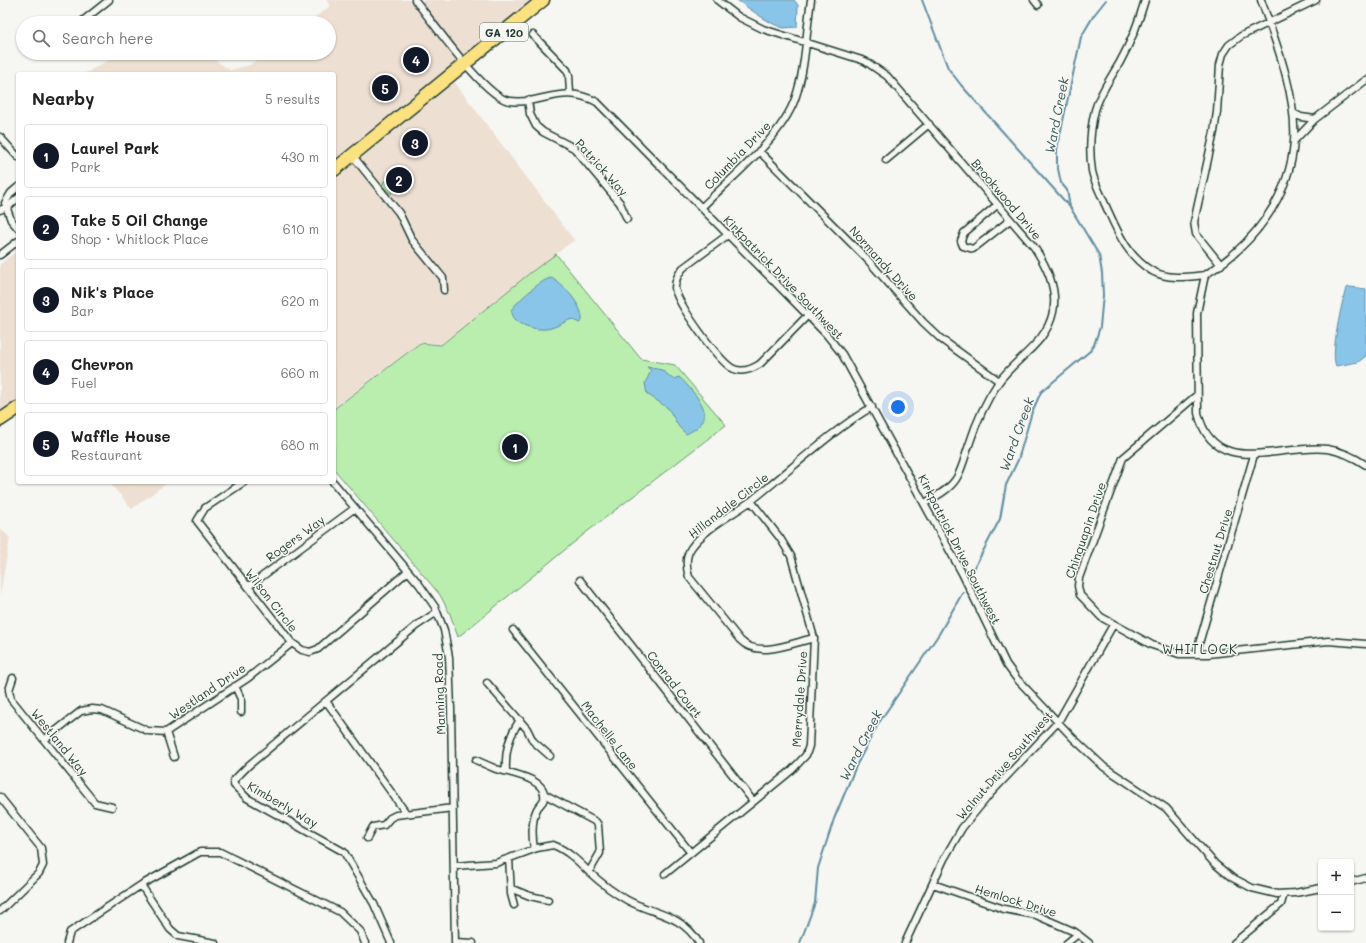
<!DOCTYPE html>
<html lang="en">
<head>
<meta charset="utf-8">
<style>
  :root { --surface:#fff; --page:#f6f6f6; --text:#222; --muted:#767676; --line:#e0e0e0; --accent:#111827 }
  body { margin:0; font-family:Mali,sans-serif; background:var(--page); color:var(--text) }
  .controls { position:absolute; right:12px; bottom:12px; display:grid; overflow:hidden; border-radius:4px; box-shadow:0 1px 3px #0004 }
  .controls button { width:36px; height:36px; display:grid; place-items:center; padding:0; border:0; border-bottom:1px solid var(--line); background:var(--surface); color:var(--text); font:20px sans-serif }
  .you { position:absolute; left:898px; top:407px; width:14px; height:14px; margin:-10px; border:3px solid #fff; border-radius:50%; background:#1a73e8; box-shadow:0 0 0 6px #1a73e833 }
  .badge { display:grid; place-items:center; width:26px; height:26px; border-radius:50%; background:var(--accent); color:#fff; font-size:13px; font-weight:700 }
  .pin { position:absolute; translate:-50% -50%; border:2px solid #fff; box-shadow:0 1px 4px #0006 }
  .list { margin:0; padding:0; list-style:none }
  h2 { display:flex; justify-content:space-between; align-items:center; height:52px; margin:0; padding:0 16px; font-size:17px }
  h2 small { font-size:13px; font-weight:400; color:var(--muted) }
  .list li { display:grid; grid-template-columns:26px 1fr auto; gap:12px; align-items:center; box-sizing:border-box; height:64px; margin:0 8px 8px; padding:0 8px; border:1px solid var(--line); border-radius:4px }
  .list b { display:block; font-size:15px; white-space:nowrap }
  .list p { margin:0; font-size:13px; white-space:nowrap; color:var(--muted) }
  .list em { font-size:13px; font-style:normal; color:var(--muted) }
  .icon { flex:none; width:22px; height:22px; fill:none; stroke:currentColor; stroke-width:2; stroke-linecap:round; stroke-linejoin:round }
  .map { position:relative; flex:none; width:1366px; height:943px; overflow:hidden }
  .search { position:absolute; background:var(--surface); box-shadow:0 1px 3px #0004; left:16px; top:16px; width:320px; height:44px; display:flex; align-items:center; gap:10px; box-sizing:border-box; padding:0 14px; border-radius:22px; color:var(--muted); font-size:15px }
  .panel { position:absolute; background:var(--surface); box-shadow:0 1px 3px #0004; left:16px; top:72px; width:320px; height:412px; border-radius:4px }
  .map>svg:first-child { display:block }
  .built { fill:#ede0d2 }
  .green { fill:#baeeaf; stroke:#6c9672 }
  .water { fill:#89c5e9; stroke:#5f8fa1 }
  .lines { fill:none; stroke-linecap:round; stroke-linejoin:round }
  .stream { stroke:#5f8fa1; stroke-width:2 }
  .street-casing { stroke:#1f3d34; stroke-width:9 }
  .highway-casing { stroke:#1f3d34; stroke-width:15 }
  .street { stroke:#f6f6f2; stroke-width:6 }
  .highway { stroke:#fbe180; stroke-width:12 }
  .labels { text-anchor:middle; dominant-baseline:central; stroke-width:3; stroke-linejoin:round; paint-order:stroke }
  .shield { fill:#f6f6f2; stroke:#60746d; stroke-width:1 }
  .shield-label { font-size:11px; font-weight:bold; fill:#1f3d34 }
  .street-label { font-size:12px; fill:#1f3d34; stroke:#f6f6f2 }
  .water-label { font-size:13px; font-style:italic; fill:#345858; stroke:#f6f6f2 }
  .neighbourhood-label { font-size:13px; letter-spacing:1px; fill:#1f3d34; stroke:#f6f6f2 }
</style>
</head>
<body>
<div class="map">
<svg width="1366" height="943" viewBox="0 0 1366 943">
  <rect width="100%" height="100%" fill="#f6f6f2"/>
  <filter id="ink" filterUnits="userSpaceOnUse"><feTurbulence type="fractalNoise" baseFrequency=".025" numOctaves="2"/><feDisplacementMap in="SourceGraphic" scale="8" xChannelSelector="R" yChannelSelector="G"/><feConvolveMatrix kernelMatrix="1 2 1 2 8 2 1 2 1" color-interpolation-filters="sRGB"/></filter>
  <g filter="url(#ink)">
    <!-- built -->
    <path class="built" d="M326,0H552L453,80L574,240L441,344L420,342L334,408V74H84L121,53H204L230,70L250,65L266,53H329V23H307L330,6Z
      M18,250V414L0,429V264Z
      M109,482H168L132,509Z
      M0,528L10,538L0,595Z"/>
    <!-- green -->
    <path class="green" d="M384,181L393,189L391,194L382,186Z
      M556,254L641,359L675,365L726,425L588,531L458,637L450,614L440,595L334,469V409L420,343L441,345L530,273Z"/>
    <!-- water -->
    <path class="water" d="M737,0H794L798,5L797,27C793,27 788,28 784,28C772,26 747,7 737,0Z
      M551,278C563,283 584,307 582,321L579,323L572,319C565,321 561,325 554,327C544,332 523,328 515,319C513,317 512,313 511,310C518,301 540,280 551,278Z
      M1350,287L1366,289V356L1358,362L1336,366C1330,353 1342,303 1346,288Z
      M647,367L662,370L673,379L679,377C684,381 688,386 692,391C708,409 711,423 686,434L679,427L668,408L647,394L645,383L651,371Z"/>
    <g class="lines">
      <!-- stream -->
      <path class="stream" d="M922,0L948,68L961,85L1069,206
        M970,576L1000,519L1006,485L1018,460L1032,412L1041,392L1090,351L1094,345L1100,327L1103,295L1102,273L1099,255L1070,207L1067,190L1061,183L1057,164V149L1081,37L1094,15L1106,0
        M800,943L815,903L818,868L834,819L856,766L878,724L939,634L963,592"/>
      <defs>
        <path id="street" d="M415,0C432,21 486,99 510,101C544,105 561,83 597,102L826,334L842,354L962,573L1006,664L1017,679L1073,738L1104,767L1166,808L1215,864L1231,877L1252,888L1277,894L1295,893L1321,888
          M717,0L739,17L763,29L865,61L887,76L1034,247C1046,265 1058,290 1053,312C1046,345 1016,357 998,383C985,402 976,423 969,445C965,456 962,470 956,479C949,490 935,497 925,503
          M1034,0L1038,5
          M1145,0C1139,21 1131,42 1120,62C1111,78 1100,92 1095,110C1090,130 1089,151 1092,171C1094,182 1100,192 1104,202C1116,228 1126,256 1152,271C1169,280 1187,277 1205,275
          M1261,0C1276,42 1297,96 1294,141C1290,198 1252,246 1205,275L1197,313L1198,413C1214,480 1282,443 1327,449C1341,451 1354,457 1366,465
          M80,23L109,0
          M533,35L567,70L569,75L570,93
          M528,100L530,114L536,126L543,132L574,148L620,203L627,219
          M1293,113L1301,117L1315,119L1366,80
          M0,137L18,157
          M1294,141L1315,119
          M759,151L866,258L923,322L941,339L999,381
          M352,155L399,213L412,240L443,278L444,290
          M886,160L929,124
          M18,187L11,193L5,203L11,220L18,228
          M997,205L964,233L961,241L963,246L973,249L1010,220
          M702,207C731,178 781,138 795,99C806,68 806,32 811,0
          M0,210L9,206L18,198
          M729,234L683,268C678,274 675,280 675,288C676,302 720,364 734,369C743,373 752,369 760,364L808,315
          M0,255L18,241
          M1221,265L1196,234L1194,222L1214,132L1217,112L1220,65L1223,54L1229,45L1241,36L1316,0
          M1197,395L1123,458L1079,578L1078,586L1080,595L1101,617L1152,645L1179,654H1208L1328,641L1366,644
          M244,482L205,508L197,521L292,643L302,650L310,652L318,649L408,571
          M333,482L419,584L435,607L444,630L449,657L451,708L455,943
          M580,580L753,801
          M249,586L355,508
          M513,630L691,853
          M814,638C792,643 758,659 740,640L689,577C686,567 685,557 691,548C705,528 732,515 751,501C791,470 828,433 872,407
          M1196,654L1254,455
          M13,678L9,690L11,699L95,803L112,807
          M487,683L527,729L533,741L550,756
          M235,686L241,699V712
          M326,701L406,813
          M166,732L174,757
          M44,740L81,711L92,709L102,710L148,731L166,732L248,678L292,643
          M476,760C482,763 489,766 496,769C509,773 548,778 544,799C543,803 539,805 537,809C531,821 532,836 534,849
          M506,771C505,751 509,736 520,720
          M544,794L596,822L598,825L600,853L589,872
          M0,797L41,848L43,865L39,873L0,911
          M367,838L373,827L384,825L390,818L396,815L453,808
          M509,858L511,894L514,905
          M454,866L496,863L537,848L553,845C567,850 579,862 589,872C600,882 614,893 627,900C654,915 681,913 699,943
          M665,874L792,770L806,755L809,746L814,638L791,556L780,538L751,501
          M1351,882L1366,878
          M933,884L1004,909L1036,915L1075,932L1089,943
          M141,885L200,852H220L340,912L360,931L365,943
          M512,889L530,896L548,900
          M455,942L473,943
          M67,943L70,932L141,885L170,929L178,936L215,943
          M391,943L374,904L344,852L247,798L234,785V780L249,765L416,626L437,612
          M905,943L944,859L962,828L990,794L1058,722L1113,625
          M1067,943L1078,934
          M1234,943L1281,904L1284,894"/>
        <path id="highway" d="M334,170L543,0
          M0,420L18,408"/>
      </defs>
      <!-- street casing -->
      <use href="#street" class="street-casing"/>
      <!-- highway casing -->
      <use href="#highway" class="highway-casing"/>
      <!-- street -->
      <use href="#street" class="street"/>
      <!-- highway -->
      <use href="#highway" class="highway"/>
    </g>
  </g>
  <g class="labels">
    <!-- shield labels -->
    <rect class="shield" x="480" y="23" width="48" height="18" rx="3"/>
    <g class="shield-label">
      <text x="504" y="32">GA 120</text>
    </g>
    <!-- street labels -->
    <g class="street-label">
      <text transform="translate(737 155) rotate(-46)">Columbia Drive</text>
      <text transform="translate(602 167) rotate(48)">Patrick Way</text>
      <text transform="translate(1007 199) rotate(50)">Brookwood Drive</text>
      <text transform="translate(884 263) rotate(48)">Normandy Drive</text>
      <text transform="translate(784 277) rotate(46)">Kirkpatrick Drive Southwest</text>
      <text transform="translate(728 505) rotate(-38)">Hillandale Circle</text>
      <text transform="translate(1085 530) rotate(-71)">Chinquapin Drive</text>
      <text transform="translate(295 538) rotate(-36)">Rogers Way</text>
      <text transform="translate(960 549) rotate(63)">Kirkpatrick Drive Southwest</text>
      <text transform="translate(1215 551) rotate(-73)">Chestnut Drive</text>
      <text transform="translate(272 600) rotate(52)">Wilson Circle</text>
      <text transform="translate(675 684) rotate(52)">Conrad Court</text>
      <text transform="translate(207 691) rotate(-34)">Westland Drive</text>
      <text transform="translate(439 694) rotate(-92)">Manning Road</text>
      <text transform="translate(799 699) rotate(-86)">Merrydale Drive</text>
      <text transform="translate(610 735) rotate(52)">Machelle Lane</text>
      <text transform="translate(60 742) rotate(51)">Westland Way</text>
      <text transform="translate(1004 765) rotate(-49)">Walnut Drive Southwest</text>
      <text transform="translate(283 804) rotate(30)">Kimberly Way</text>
      <text transform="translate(1016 900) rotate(17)">Hemlock Drive</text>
    </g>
    <!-- water labels -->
    <g class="water-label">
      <text transform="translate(1056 115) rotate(-79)">Ward Creek</text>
      <text transform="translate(1016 434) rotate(-70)">Ward Creek</text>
      <text transform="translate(860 745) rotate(-63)">Ward Creek</text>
    </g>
    <!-- neighbourhood labels -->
    <g class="neighbourhood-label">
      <text x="1200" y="648">WHITLOCK</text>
    </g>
  </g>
</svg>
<div class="controls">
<button>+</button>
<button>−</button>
</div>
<div class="you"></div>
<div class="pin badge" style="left:515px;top:447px">1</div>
<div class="pin badge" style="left:399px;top:180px">2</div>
<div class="pin badge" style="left:415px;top:143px">3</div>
<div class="pin badge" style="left:416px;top:60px">4</div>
<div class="pin badge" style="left:385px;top:88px">5</div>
<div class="search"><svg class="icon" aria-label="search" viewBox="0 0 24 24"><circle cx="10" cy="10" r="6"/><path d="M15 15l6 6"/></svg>Search here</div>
<section class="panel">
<h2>Nearby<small>5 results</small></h2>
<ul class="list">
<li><span class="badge">1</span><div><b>Laurel Park</b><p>Park</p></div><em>430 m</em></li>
<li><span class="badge">2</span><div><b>Take 5 Oil Change</b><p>Shop · Whitlock Place</p></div><em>610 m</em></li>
<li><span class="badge">3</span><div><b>Nik's Place</b><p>Bar</p></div><em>620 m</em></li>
<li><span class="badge">4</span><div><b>Chevron</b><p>Fuel</p></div><em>660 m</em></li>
<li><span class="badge">5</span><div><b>Waffle House</b><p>Restaurant</p></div><em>680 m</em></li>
</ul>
</section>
</div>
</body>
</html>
